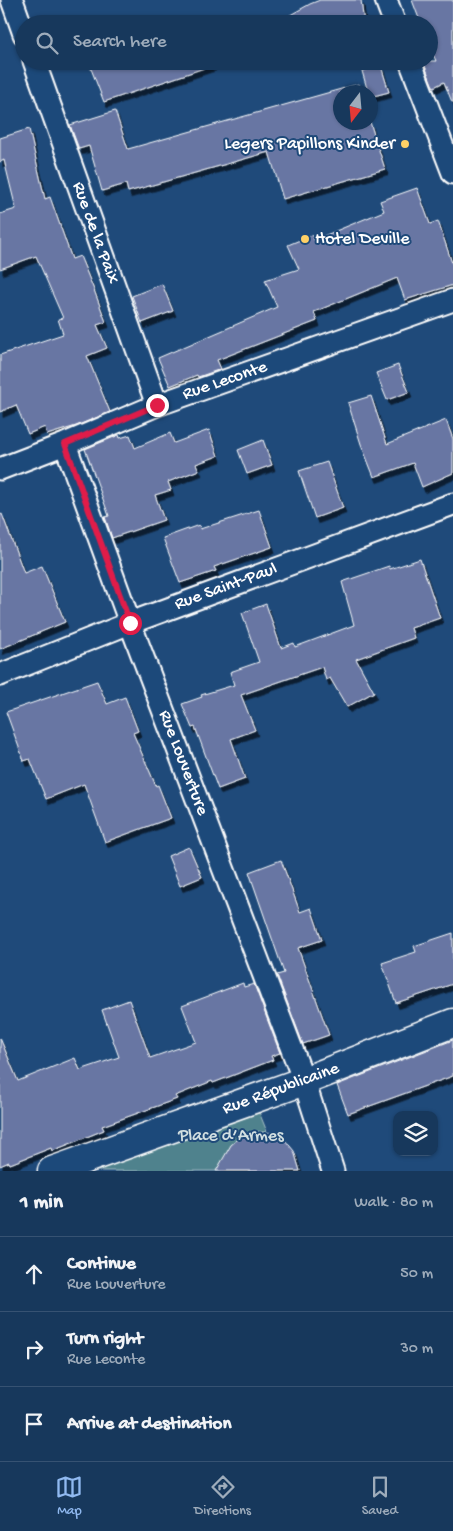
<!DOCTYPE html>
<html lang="en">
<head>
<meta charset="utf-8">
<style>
  :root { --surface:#17385c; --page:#244365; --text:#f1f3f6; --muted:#9eacbb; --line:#365272; --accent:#90b9f0 }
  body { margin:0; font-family:"Gochi Hand",sans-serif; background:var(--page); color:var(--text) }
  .controls { position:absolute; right:15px; bottom:15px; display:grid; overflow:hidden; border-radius:10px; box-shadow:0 1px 4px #0004 }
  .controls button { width:45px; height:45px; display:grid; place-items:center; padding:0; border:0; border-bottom:1px solid var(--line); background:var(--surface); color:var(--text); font:25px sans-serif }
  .compass { position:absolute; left:333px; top:85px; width:45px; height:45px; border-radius:50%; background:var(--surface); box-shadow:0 1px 4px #0004; rotate:196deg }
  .stop { position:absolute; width:15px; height:15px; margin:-11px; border:4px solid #e11d48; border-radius:50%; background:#fff }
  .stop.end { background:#e11d48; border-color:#fff; box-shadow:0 1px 5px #0008 }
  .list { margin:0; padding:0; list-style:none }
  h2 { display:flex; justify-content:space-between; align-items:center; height:65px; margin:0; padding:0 20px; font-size:21px }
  h2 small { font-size:16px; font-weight:400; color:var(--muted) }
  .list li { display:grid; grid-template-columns:32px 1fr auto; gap:15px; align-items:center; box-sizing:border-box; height:75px; padding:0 20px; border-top:1px solid var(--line) }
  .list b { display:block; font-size:19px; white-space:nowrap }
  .list p { margin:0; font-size:16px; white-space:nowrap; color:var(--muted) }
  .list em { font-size:16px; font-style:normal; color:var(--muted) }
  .icon { flex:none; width:28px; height:28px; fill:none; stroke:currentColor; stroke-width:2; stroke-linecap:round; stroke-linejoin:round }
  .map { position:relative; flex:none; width:453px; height:1171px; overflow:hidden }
  .search { position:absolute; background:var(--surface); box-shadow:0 1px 4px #0004; left:15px; right:15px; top:15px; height:55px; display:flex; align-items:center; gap:12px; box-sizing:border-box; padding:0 18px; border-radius:28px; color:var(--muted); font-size:19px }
  .sheet { height:290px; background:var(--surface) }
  nav { display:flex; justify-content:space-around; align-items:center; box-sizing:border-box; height:70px; border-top:1px solid var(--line); background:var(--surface); font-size:14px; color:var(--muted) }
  nav a { display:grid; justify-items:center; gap:2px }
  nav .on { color:var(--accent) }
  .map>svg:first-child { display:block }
  .green { fill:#50828d; stroke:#a8c0c6 }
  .building { fill:#6776a3; stroke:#fff; filter:url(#shadow) }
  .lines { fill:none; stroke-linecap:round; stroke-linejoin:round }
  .street-casing { stroke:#fff; stroke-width:25 }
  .secondary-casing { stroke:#fff; stroke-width:31 }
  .street { stroke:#1f4a7a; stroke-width:21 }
  .secondary { stroke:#1f4a7a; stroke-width:28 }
  .route { stroke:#e11d48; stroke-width:6 }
  .poi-dot { fill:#ffd166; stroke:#1f4a7a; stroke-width:2 }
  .labels { text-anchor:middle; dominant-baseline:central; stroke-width:4; stroke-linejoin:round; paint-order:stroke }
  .poi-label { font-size:18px; fill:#fff; stroke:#1f4a7a; text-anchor:end }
  .street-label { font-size:18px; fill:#fff; stroke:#1f4a7a }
  .park-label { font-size:18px; fill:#d3e0e2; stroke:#1f4a7a }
</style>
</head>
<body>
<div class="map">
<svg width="453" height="1171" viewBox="0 0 453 1171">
  <defs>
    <filter id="shadow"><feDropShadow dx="3" dy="5.5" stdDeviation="0" flood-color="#0009"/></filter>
  </defs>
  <rect width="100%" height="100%" fill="#1f4a7a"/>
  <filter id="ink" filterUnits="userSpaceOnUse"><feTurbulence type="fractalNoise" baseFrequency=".02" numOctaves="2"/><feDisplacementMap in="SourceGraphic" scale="10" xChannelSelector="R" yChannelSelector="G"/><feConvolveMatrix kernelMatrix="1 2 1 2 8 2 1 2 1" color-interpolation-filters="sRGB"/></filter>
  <g filter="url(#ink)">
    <!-- green -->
    <path class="green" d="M250,1090L283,1171H53Z"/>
    <!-- building -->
    <path class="building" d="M320,0H361L364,24H274L310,4Z
      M412,0H453V102H452L444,82L434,87L432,84L423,61H436L429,45V24H421Z
      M88,61H212L213,65L104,102Z
      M381,66L389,92L370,97V92H368L362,71Z
      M359,84L362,92H340V122H370L385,169L283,199L269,152L128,192L126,184L102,191L89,146L79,149L70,125L115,111L128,149Z
      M29,129L45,199L50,197L72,259L80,256L94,290L106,322L97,325L107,348L87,356L110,412L76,426L47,435L45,427L28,434L16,405L0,412V355L63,334L58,319L63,318L36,256L0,269V214L16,209L4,160L0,162V138Z
      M417,188L430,224L438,221L453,266V285L405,300L397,278L314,312L317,321L217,360L221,369L198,377L197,375L170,386L158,358L277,307L265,280L299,269L288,245L312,235L314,240L384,211L380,201Z
      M162,284L173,311L142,323L132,296Z
      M398,365L409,392L387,400L376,373Z
      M371,396L387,444L446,420L453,439V473L422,487L413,463L374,477L361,444L348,403Z
      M209,430L218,456L196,464L199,470L168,482L171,490L155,495L164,520L112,538L105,517L109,516L85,449L119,435L120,438L130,435L135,448L170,433L174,443Z
      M263,440L272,465L247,474L238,450Z
      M327,462L343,508L315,518L299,471Z
      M259,510L272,547L214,567L216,571L180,583L163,538L199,525L200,529Z
      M2,514L24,573L42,566L65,622L0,649V515Z
      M420,559L440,618L411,628L414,638L356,659L374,692L347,707L330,678L326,680L322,667L241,695L255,730L231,739L245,779L218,789L195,727L192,728L182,704L202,697L201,695L234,685L230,672L259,662L242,613L266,604L281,648L294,643L295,647L354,625L342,582L389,566L390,569Z
      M97,681L107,704L125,697L138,731L133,733L156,786L158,785L171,818L105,842L84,784L46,799L30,759L24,761L6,712Z
      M189,847L202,877L180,886L168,856Z
      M281,860L300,912L311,908L322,940L298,948L329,1035L303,1044L277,975L284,973L249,872Z
      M453,933V984L396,1003L382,963L416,952L414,946Z
      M243,983L244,987L254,984L280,1053L271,1056L273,1060L213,1083L212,1081L175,1096L177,1099L102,1126L104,1130L52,1151L51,1148L10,1164L9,1162L0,1166V1038L18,1081L75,1058L80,1070L119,1057L102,1010L129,1000L150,1058L196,1042L182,1006Z
      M453,1040V1076L348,1114L337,1085Z
      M257,1132L272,1133L285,1140L294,1151L300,1171H216L231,1145L242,1136Z"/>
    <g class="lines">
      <defs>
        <path id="street" d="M12,0L24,34
          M386,0L395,24
          M34,61L157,405
          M410,61L453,173
          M65,444L130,623L304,1081L333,1171
          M0,469L65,444L157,405L453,300
          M0,675L130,623L453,504"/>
        <path id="secondary" d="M52,1171L304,1081L453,1023"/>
      </defs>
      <!-- street casing -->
      <use href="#street" class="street-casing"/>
      <!-- secondary casing -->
      <use href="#secondary" class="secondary-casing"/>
      <!-- street -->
      <use href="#street" class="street"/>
      <!-- secondary -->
      <use href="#secondary" class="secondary"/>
    </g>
  </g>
  <g class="lines" filter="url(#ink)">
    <!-- route -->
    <path class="route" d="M130,623L65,444L157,405"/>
  </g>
  <!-- markers -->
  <g class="poi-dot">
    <circle cx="405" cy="144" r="5"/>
    <circle cx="305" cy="239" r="5"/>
  </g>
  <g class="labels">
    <!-- poi labels -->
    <g class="poi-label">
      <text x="395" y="144">Legers Papillons Kinder</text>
      <text x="315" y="239" text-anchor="start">Hotel Deville</text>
    </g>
    <!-- street labels -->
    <g class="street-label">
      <text transform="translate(95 233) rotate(70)">Rue de la Paix</text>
      <text transform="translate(225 381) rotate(-19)">Rue Leconte</text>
      <text transform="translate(226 587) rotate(-20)">Rue Saint-Paul</text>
      <text transform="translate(183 763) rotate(69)">Rue Louverture</text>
      <text transform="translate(281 1089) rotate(-20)">Rue Républicaine</text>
    </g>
    <!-- park labels -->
    <g class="park-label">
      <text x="231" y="1136">Place d’Armes</text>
    </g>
  </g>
</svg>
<div class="controls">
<button><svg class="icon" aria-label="layers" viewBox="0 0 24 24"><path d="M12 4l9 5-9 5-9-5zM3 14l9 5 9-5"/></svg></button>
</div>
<svg class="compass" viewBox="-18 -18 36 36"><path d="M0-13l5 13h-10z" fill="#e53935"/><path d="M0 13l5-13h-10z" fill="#9eacbb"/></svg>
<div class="stop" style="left:130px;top:623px"></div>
<div class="stop end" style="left:157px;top:405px"></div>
<div class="search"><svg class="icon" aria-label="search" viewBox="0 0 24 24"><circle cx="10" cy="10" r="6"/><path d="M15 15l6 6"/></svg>Search here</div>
</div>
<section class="sheet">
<h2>1 min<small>Walk · 80 m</small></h2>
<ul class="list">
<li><svg class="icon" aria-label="ahead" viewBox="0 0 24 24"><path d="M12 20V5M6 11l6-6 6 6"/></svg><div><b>Continue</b><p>Rue Louverture</p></div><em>50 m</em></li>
<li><svg class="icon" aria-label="right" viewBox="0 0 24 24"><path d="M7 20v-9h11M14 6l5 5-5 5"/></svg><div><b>Turn right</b><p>Rue Leconte</p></div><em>30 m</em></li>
<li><svg class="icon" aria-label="arrive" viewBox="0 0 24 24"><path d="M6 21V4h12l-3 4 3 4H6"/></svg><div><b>Arrive at destination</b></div></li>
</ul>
</section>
<nav>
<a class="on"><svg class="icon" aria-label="map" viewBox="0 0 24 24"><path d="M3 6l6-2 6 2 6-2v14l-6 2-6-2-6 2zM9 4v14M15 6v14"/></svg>Map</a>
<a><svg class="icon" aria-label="directions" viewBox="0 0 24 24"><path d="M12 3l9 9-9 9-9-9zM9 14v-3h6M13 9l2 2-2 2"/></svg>Directions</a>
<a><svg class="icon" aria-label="saved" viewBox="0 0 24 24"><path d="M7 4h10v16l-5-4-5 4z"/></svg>Saved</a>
</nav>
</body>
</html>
